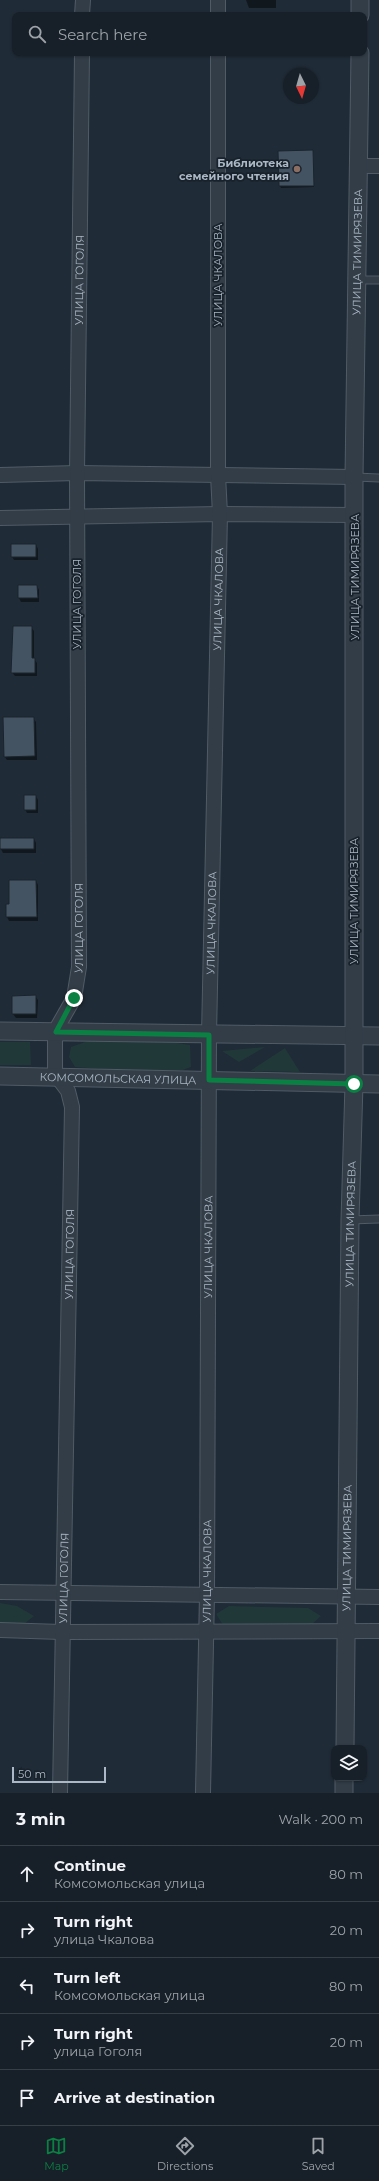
<!DOCTYPE html>
<html lang="en">
<head>
<meta charset="utf-8">
<style>
  :root { --surface:#172029; --page:#242d35; --text:#f1f3f6; --muted:#9ea3a8; --line:#363e46; --accent:#0b8043 }
  body { margin:0; font-family:Montserrat,sans-serif; background:var(--page); color:var(--text) }
  .controls { position:absolute; right:12px; bottom:12px; display:grid; overflow:hidden; border-radius:8px; box-shadow:0 1px 3px #0004 }
  .controls button { width:36px; height:36px; display:grid; place-items:center; padding:0; border:0; border-bottom:1px solid var(--line); background:var(--surface); color:var(--text); font:20px sans-serif }
  .compass { position:absolute; left:283px; top:68px; width:36px; height:36px; border-radius:50%; background:var(--surface); box-shadow:0 1px 3px #0004; rotate:175deg }
  .scale { position:absolute; left:12px; bottom:10px; width:94px; box-sizing:border-box; padding-left:4px; border:2px solid #acb8c5; border-top:0; font-size:11px; line-height:14px; white-space:nowrap; color:#acb8c5; -webkit-text-stroke:3px #18222c; paint-order:stroke }
  .stop { position:absolute; width:12px; height:12px; margin:-9px; border:3px solid #0b8043; border-radius:50%; background:#fff }
  .stop.end { background:#0b8043; border-color:#fff; box-shadow:0 1px 4px #0008 }
  .list { margin:0; padding:0; list-style:none }
  h2 { display:flex; justify-content:space-between; align-items:center; height:52px; margin:0; padding:0 16px; font-size:17px }
  h2 small { font-size:13px; font-weight:400; color:var(--muted) }
  .list li { display:grid; grid-template-columns:26px 1fr auto; gap:12px; align-items:center; box-sizing:border-box; height:56px; padding:0 16px; border-top:1px solid var(--line) }
  .list b { display:block; font-size:15px; white-space:nowrap }
  .list p { margin:0; font-size:13px; white-space:nowrap; color:var(--muted) }
  .list em { font-size:13px; font-style:normal; color:var(--muted) }
  .icon { flex:none; width:22px; height:22px; fill:none; stroke:currentColor; stroke-width:2; stroke-linecap:round; stroke-linejoin:round }
  .map { position:relative; flex:none; width:379px; height:1793px; overflow:hidden }
  .search { position:absolute; background:var(--surface); box-shadow:0 1px 3px #0004; left:12px; right:12px; top:12px; height:44px; display:flex; align-items:center; gap:10px; box-sizing:border-box; padding:0 14px; border-radius:8px; color:var(--muted); font-size:15px }
  .sheet { height:332px; background:var(--surface) }
  nav { display:flex; justify-content:space-around; align-items:center; box-sizing:border-box; height:56px; border-top:1px solid var(--line); background:var(--surface); font-size:11px; color:var(--muted) }
  nav a { display:grid; justify-items:center; gap:2px }
  nav .on { color:var(--accent) }
  .map>svg:first-child { display:block }
  .green { fill:#213838 }
  .shadow { fill:#0007 }
  .building { fill:#445361; stroke:#1a242e }
  .lines { fill:none; stroke-linecap:round; stroke-linejoin:round }
  .service-casing { stroke:#505b66; stroke-width:9 }
  .minor-casing { stroke:#505b66; stroke-width:16 }
  .tertiary-casing { stroke:#505b66; stroke-width:19 }
  .service { stroke:#323d48; stroke-width:7 }
  .minor { stroke:#323d48; stroke-width:14 }
  .tertiary { stroke:#323d48; stroke-width:17 }
  .route { stroke:#0b8043; stroke-width:5 }
  .education-dot { fill:#8d6e63; stroke:#18222c; stroke-width:1.5 }
  .labels { text-anchor:middle; dominant-baseline:central; stroke-width:3.5; stroke-linejoin:round; paint-order:stroke }
  .poi-label { font-size:11px; font-weight:bold; fill:#acb8c5; stroke:#18222c; text-anchor:end }
  .street-label { font-size:11px; fill:#acb8c5; stroke:#18222c }
</style>
</head>
<body>
<div class="map">
<svg width="379" height="1793" viewBox="0 0 379 1793">
  <rect width="100%" height="100%" fill="#1f2b37"/>
  <!-- green -->
  <path class="green" d="M88,1041H164L190,1045L191,1067L183,1070L130,1071L75,1067L69,1057L71,1047Z
    M0,1042H30L31,1065H0Z
    M265,1047L239,1062L222,1051Z
    M285,1048L300,1072L250,1071Z
    M0,1603L17,1606L34,1616L24,1624L0,1623Z
    M229,1606L308,1608L321,1616L310,1626L223,1625L216,1614Z"/>
  <!-- shadow -->
  <path class="shadow" d="M246,0H276V8H249Z
    M312,151L314,187L281,188L280,186Z
    M36,545L38,549V560H14L12,556Z
    M37,586L39,590V602H21L19,598Z
    M31,627L34,631V659L37,663V676H15L12,672Z
    M33,718L36,722L37,760H7L4,756Z
    M36,796L38,800V813H27L25,809Z
    M34,839L36,843V853H3L1,849Z
    M36,881L38,885V921H9L7,917L10,905Z
    M35,996L38,1000L37,1018H16L13,1014Z"/>
  <!-- building -->
  <path class="building" d="M313,150L314,186H279L278,151Z
    M11,544H36V557H11Z
    M18,585H37L38,598H18Z
    M13,626H32V658H35V673H11Z
    M3,717H34L35,756L4,757Z
    M24,795H36V810H24Z
    M0,838H34V849H0Z
    M9,880H36L37,917H6V904H9Z
    M36,995V1014H12V996Z"/>
  <g class="lines">
    <defs>
      <path id="service" d="M357,280H379
        M355,477L379,478
        M350,1220L379,1219"/>
      <g id="minor">
        <path d="M82,15L83,0"/>
        <path d="M218,15V0"/>
        <path d="M358,166H379"/>
        <path d="M0,475L77,473L354,477"/>
        <path d="M0,518L220,514L355,515"/>
        <path d="M0,1592L379,1597"/>
        <path d="M0,1630L61,1632L379,1631"/>
        <path id="s1" d="M60,1793L72,1107L68,1091L55,1074V1041L58,1026L74,998L79,967L77,473L82,53"/>
        <path id="s2" d="M203,1793L207,1594L209,1035L220,514L218,475V53"/>
      </g>
      <g id="tertiary">
        <path d="M360,15V0"/>
        <path d="M0,1031L379,1036"/>
        <path id="s3" d="M0,1076L379,1084"/>
        <path id="s4" d="M345,1748L350,1220L354,1084V477L360,53"/>
        <path d="M344,1793V1778"/>
      </g>
    </defs>
    <!-- service casing -->
    <use href="#service" class="service-casing"/>
    <!-- minor casing -->
    <use href="#minor" class="minor-casing"/>
    <!-- tertiary casing -->
    <use href="#tertiary" class="tertiary-casing"/>
    <!-- service -->
    <use href="#service" class="service"/>
    <!-- minor -->
    <use href="#minor" class="minor"/>
    <!-- tertiary -->
    <use href="#tertiary" class="tertiary"/>
  </g>
  <g class="lines">
    <!-- route -->
    <path class="route" d="M74,998L56,1032L209,1035V1080L354,1084"/>
  </g>
  <!-- markers -->
  <circle class="education-dot" cx="297" cy="169" r="4"/>
  <g class="labels">
    <!-- poi labels -->
    <g class="poi-label">
      <text x="289" y="163">Библиотека<tspan x="289" dy="13">семейного чтения</tspan></text>
    </g>
    <!-- street labels -->
    <g class="street-label">
      <text stroke="none"><textPath href="#s4" startOffset="1496">УЛИЦА ТИМИРЯЗЕВА</textPath></text>
      <text transform="translate(218 275) rotate(-90)">УЛИЦА ЧКАЛОВА</text>
      <text stroke="none"><textPath href="#s1" startOffset="1523">УЛИЦА ГОГОЛЯ</textPath></text>
      <text transform="translate(355 577) rotate(-90)">УЛИЦА ТИМИРЯЗЕВА</text>
      <text stroke="none"><textPath href="#s2" startOffset="1194">УЛИЦА ЧКАЛОВА</textPath></text>
      <text transform="translate(77 604) rotate(-90)">УЛИЦА ГОГОЛЯ</text>
      <text transform="translate(354 901) rotate(-90)">УЛИЦА ТИМИРЯЗЕВА</text>
      <text stroke="none"><textPath href="#s2" startOffset="870">УЛИЦА ЧКАЛОВА</textPath></text>
      <text stroke="none"><textPath href="#s1" startOffset="875">УЛИЦА ГОГОЛЯ</textPath></text>
      <text stroke="none"><textPath href="#s3" startOffset="118">КОМСОМОЛЬСКАЯ УЛИЦА</textPath></text>
      <text stroke="none"><textPath href="#s4" startOffset="524">УЛИЦА ТИМИРЯЗЕВА</textPath></text>
      <text stroke="none"><textPath href="#s2" startOffset="546">УЛИЦА ЧКАЛОВА</textPath></text>
      <text stroke="none"><textPath href="#s1" startOffset="539">УЛИЦА ГОГОЛЯ</textPath></text>
      <text stroke="none"><textPath href="#s4" startOffset="200">УЛИЦА ТИМИРЯЗЕВА</textPath></text>
      <text stroke="none"><textPath href="#s2" startOffset="222">УЛИЦА ЧКАЛОВА</textPath></text>
      <text stroke="none"><textPath href="#s1" startOffset="215">УЛИЦА ГОГОЛЯ</textPath></text>
    </g>
  </g>
</svg>
<div class="controls">
<button><svg class="icon" aria-label="layers" viewBox="0 0 24 24"><path d="M12 4l9 5-9 5-9-5zM3 14l9 5 9-5"/></svg></button>
</div>
<svg class="compass" viewBox="-18 -18 36 36"><path d="M0-13l5 13h-10z" fill="#e53935"/><path d="M0 13l5-13h-10z" fill="#9ea3a8"/></svg>
<div class="scale">50 m</div>
<div class="stop" style="left:354px;top:1084px"></div>
<div class="stop end" style="left:74px;top:998px"></div>
<div class="search"><svg class="icon" aria-label="search" viewBox="0 0 24 24"><circle cx="10" cy="10" r="6"/><path d="M15 15l6 6"/></svg>Search here</div>
</div>
<section class="sheet">
<h2>3 min<small>Walk · 200 m</small></h2>
<ul class="list">
<li><svg class="icon" aria-label="ahead" viewBox="0 0 24 24"><path d="M12 20V5M6 11l6-6 6 6"/></svg><div><b>Continue</b><p>Комсомольская улица</p></div><em>80 m</em></li>
<li><svg class="icon" aria-label="right" viewBox="0 0 24 24"><path d="M7 20v-9h11M14 6l5 5-5 5"/></svg><div><b>Turn right</b><p>улица Чкалова</p></div><em>20 m</em></li>
<li><svg class="icon" aria-label="left" viewBox="0 0 24 24"><path d="M17 20v-9H6M10 6l-5 5 5 5"/></svg><div><b>Turn left</b><p>Комсомольская улица</p></div><em>80 m</em></li>
<li><svg class="icon" aria-label="right" viewBox="0 0 24 24"><path d="M7 20v-9h11M14 6l5 5-5 5"/></svg><div><b>Turn right</b><p>улица Гоголя</p></div><em>20 m</em></li>
<li><svg class="icon" aria-label="arrive" viewBox="0 0 24 24"><path d="M6 21V4h12l-3 4 3 4H6"/></svg><div><b>Arrive at destination</b></div></li>
</ul>
</section>
<nav>
<a class="on"><svg class="icon" aria-label="map" viewBox="0 0 24 24"><path d="M3 6l6-2 6 2 6-2v14l-6 2-6-2-6 2zM9 4v14M15 6v14"/></svg>Map</a>
<a><svg class="icon" aria-label="directions" viewBox="0 0 24 24"><path d="M12 3l9 9-9 9-9-9zM9 14v-3h6M13 9l2 2-2 2"/></svg>Directions</a>
<a><svg class="icon" aria-label="saved" viewBox="0 0 24 24"><path d="M7 4h10v16l-5-4-5 4z"/></svg>Saved</a>
</nav>
</body>
</html>
